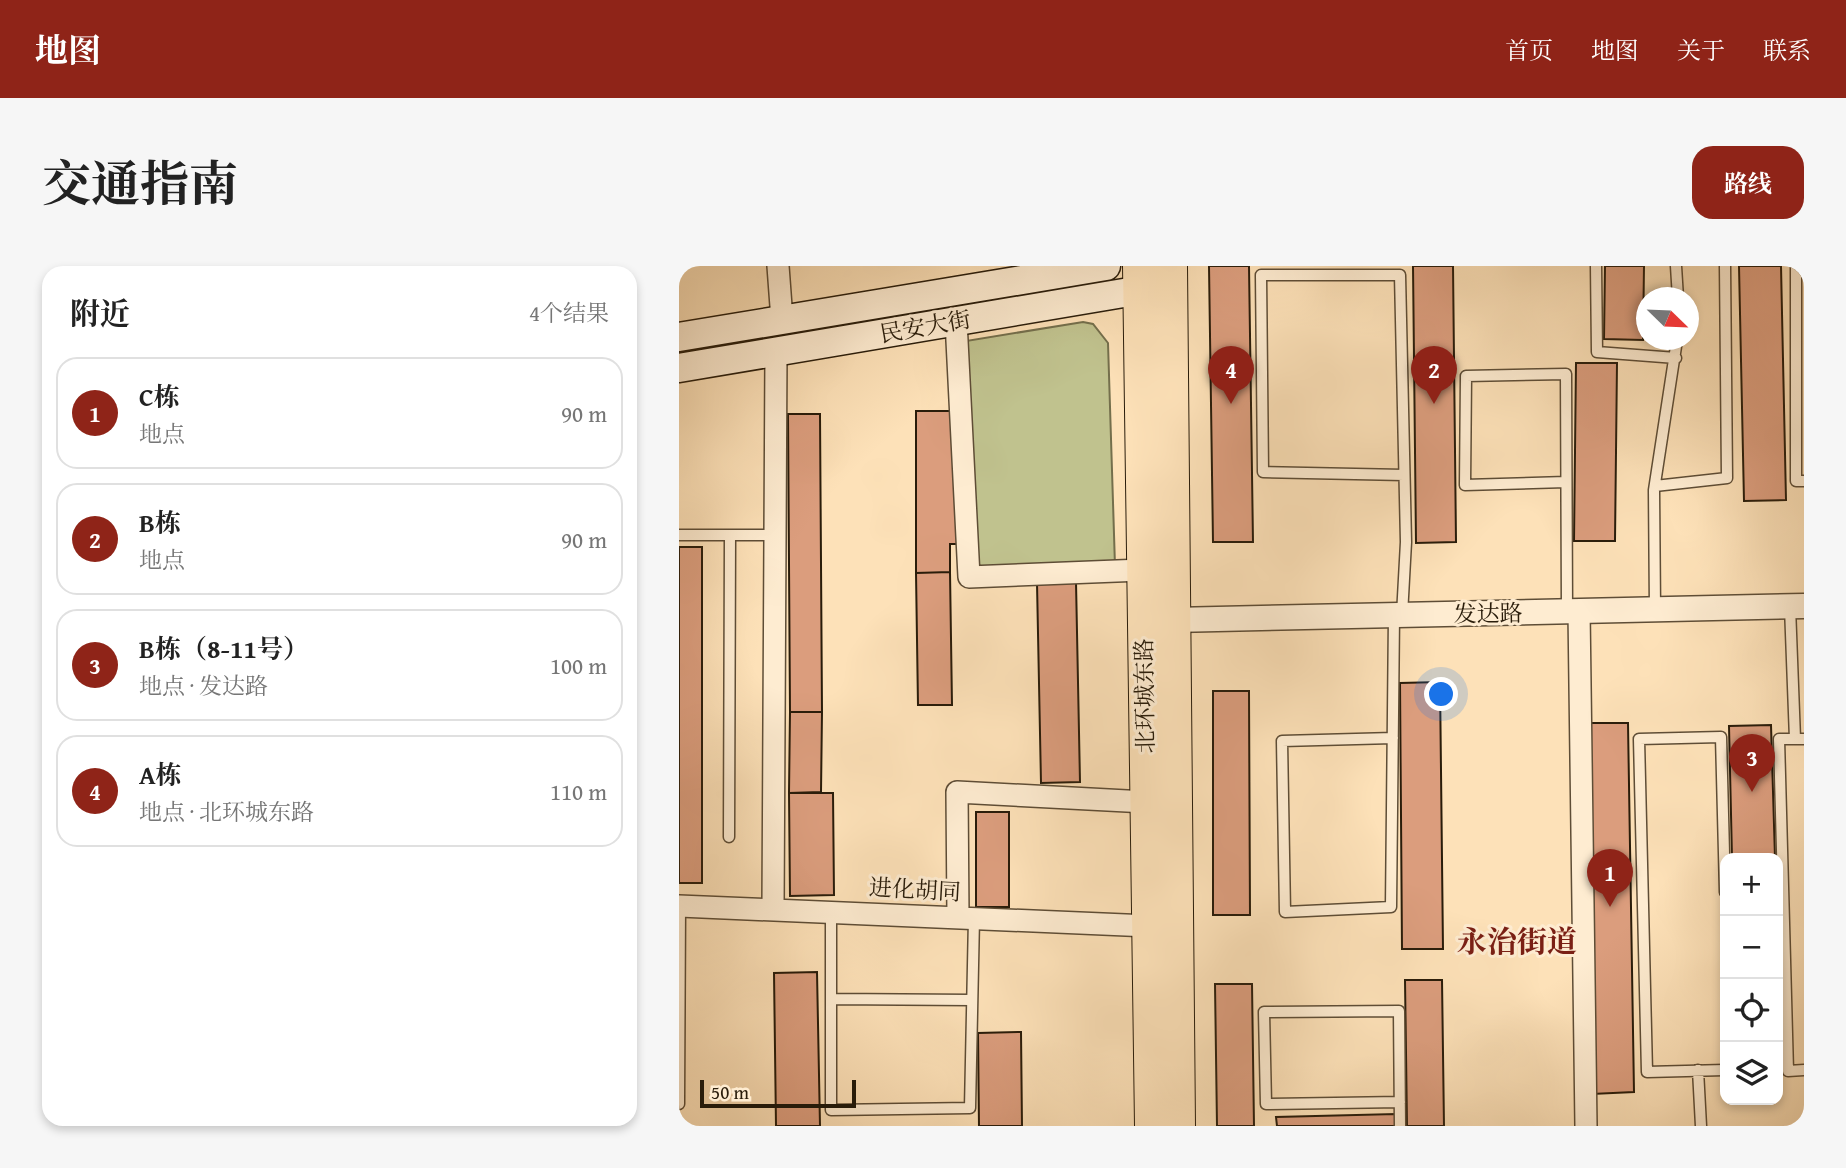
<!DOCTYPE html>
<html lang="zh">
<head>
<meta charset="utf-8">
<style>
  :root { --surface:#fff; --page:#f6f6f6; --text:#222; --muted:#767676; --line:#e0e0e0; --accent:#8f2418 }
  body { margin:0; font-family:"Gentium Book Plus","Noto Serif SC",serif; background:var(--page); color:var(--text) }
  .controls { position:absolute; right:21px; bottom:21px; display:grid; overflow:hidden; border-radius:14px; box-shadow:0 4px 10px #0003 }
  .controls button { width:63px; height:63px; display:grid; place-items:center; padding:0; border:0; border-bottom:2px solid var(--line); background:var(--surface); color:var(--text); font:35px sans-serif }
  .compass { position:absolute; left:957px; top:21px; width:63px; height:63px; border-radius:50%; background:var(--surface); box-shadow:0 4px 10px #0003; rotate:113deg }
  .scale { position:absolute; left:21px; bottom:18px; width:156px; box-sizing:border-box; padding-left:7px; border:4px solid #291c0a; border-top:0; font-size:19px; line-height:24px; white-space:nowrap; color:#291c0a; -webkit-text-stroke:5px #feecd1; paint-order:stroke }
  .you { position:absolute; left:763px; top:429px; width:24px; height:24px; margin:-18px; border:5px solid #fff; border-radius:50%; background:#1a73e8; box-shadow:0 0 0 10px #1a73e833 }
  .badge { display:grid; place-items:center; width:46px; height:46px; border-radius:50%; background:var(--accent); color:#fff; font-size:23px; font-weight:700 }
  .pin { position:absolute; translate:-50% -58px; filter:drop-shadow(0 2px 4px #0008) }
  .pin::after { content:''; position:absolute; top:37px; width:24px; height:21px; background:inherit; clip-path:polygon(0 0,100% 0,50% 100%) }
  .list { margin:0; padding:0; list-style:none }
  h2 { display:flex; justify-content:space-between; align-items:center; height:91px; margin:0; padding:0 28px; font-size:30px }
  h2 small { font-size:23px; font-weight:400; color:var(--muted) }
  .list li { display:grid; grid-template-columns:46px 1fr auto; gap:21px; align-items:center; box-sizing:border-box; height:112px; margin:0 14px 14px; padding:0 14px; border:2px solid var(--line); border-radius:21px }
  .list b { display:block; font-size:26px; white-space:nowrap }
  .list p { margin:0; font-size:23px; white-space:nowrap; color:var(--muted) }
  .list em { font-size:23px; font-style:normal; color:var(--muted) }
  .icon { flex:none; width:38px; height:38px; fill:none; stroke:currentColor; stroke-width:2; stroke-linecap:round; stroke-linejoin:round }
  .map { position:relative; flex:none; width:1125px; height:860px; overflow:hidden; border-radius:21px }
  header { display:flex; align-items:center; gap:42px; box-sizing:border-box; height:98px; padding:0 35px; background:var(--accent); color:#fff }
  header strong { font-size:33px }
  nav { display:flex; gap:38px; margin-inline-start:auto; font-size:24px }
  .intro { display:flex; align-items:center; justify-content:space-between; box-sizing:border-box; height:168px; padding:0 42px }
  h1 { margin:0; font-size:49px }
  .button { padding:18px 32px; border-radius:21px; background:var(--accent); color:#fff; font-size:24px; font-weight:700 }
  main { display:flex; gap:42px; padding:0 42px }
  aside { flex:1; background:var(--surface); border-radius:21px; box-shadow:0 4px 10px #0003 }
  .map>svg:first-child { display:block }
  .green { fill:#c0c28e; stroke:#746f4c; stroke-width:2 }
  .building { fill:#db9d7d; stroke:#291c0a; stroke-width:2 }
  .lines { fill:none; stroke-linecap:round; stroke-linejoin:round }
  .service-casing { stroke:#5e4d36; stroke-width:13 }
  .minor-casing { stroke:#5e4d36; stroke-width:24 }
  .tertiary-casing { stroke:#5e4d36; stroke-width:27 }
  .secondary-casing { stroke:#291c0a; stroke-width:31 }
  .primary-casing { stroke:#291c0a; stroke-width:34 }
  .service { stroke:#feecd1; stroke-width:10 }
  .minor { stroke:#feecd1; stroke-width:21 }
  .tertiary { stroke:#feecd1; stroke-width:24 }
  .secondary { stroke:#feecd1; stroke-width:28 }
  .primary { stroke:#fde1b8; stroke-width:32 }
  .labels { text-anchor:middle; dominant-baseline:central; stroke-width:6; stroke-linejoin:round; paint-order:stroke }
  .street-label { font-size:23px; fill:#291c0a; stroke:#feecd1 }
  .district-label { font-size:30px; font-weight:bold; fill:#7a1f14; stroke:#feecd1 }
</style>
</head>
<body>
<header>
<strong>地图</strong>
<nav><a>首页</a><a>地图</a><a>关于</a><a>联系</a></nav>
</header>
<div class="intro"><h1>交通指南</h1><a class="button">路线</a></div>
<main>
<aside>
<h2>附近<small>4个结果</small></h2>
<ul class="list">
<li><span class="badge">1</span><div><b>C栋</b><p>地点</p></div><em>90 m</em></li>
<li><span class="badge">2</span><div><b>B栋</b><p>地点</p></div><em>90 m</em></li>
<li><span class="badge">3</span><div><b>B栋（8-11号）</b><p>地点 · 发达路</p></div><em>100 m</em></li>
<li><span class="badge">4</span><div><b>A栋</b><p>地点 · 北环城东路</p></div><em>110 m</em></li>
</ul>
</aside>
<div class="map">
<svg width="1125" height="860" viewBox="0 0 1125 860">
  <rect width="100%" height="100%" fill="#fde1b8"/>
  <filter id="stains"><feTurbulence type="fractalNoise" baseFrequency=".00286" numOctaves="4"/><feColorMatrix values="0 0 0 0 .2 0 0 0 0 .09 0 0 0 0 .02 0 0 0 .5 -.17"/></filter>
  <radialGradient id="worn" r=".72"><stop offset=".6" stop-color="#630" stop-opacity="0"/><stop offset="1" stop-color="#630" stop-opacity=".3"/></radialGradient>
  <!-- green -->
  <path class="green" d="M404,56L414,58L429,77L436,300L297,304L287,75Z"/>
  <!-- building -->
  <path class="building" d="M530,0H570L574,276H534Z
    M734,0H774L777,276L737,277Z
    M926,0H965L964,74L925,73Z
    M1060,0H1102L1107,234L1065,235Z
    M897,97H938L936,275H895Z
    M237,145H278L279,278H271V306L237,307Z
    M109,148H141L143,446H111Z
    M0,281H23V617H0Z
    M271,306L273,439H239L237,307Z
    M397,316L401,516L362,517L358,317Z
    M761,416L764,683H723L721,417Z
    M534,425H570L571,649H534Z
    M111,446H143L142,526L110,527Z
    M909,457H949L955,826L913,828Z
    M1092,459L1096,592H1053L1050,460Z
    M110,527H154L155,629L111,630Z
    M297,546H330V641H297Z
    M138,706L141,860H97L95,707Z
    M726,714H763L765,860H728Z
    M536,718H573L575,860H538Z
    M342,766L343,860H300L299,767Z
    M717,848V860H598L597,851Z"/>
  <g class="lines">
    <defs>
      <path id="service" d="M917,0L918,86L997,92
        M997,0L999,32
        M1117,0V215H1125
        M887,216L786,219L787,110L887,108L888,345
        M976,220L1048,212L1046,0
        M0,269H96
        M1111,341L1116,473
        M976,344L975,224L998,74
        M723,349L727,276L721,9H582L584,206L725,209
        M714,472L603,475L606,646L712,641L715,349
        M1125,473H1100L1109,805L1125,804
        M50,571L51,269
        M1046,626L1042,471L960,473L968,806L1046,804
        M152,645V844L291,842L295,652
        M152,733L293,734
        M1019,804L1022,860
        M721,836L587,838L585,746L720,745L721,860
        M0,838L1,640"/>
      <path id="minor" d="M99,0L103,54
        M277,55L290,311L463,304
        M900,345L907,860
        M0,640L470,660
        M94,643L97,86
        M279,651L278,526L467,536"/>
      <path id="tertiary" d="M494,354L1125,340"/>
      <path id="secondary" d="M0,71L427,0
        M0,102L492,19"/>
      <path id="primary" d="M460,0L472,860
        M492,0L500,860"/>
    </defs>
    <!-- service casing -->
    <use href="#service" class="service-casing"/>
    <!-- minor casing -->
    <use href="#minor" class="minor-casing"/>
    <!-- tertiary casing -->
    <use href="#tertiary" class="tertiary-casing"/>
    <!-- secondary casing -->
    <use href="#secondary" class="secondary-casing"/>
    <!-- primary casing -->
    <use href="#primary" class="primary-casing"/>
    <!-- service -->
    <use href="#service" class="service"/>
    <!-- minor -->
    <use href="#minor" class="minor"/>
    <!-- tertiary -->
    <use href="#tertiary" class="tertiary"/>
    <!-- secondary -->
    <use href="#secondary" class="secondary"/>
    <!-- primary -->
    <use href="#primary" class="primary"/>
  </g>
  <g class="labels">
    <!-- street labels -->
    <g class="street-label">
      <text transform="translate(246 60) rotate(-10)">民安大街</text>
      <text transform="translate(809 347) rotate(-1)">发达路</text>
      <text transform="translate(465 430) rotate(-91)">北环城东路</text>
      <text transform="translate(236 623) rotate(3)">进化胡同</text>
    </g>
    <!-- district labels -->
    <g class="district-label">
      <text x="838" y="675">永治街道</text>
    </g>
  </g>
  <rect width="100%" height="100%" filter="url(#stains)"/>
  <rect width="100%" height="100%" fill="url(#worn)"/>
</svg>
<div class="controls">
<button>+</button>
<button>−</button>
<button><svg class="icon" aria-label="locate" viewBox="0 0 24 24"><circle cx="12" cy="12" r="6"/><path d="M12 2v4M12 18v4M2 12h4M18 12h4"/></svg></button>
<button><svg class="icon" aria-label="layers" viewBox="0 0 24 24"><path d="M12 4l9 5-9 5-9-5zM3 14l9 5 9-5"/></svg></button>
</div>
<svg class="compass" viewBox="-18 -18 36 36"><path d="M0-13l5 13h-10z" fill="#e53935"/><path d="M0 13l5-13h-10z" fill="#767676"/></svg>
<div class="scale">50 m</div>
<div class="you"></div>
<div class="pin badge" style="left:931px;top:641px">1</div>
<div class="pin badge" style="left:755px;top:138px">2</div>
<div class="pin badge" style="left:1073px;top:526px">3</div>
<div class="pin badge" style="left:552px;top:138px">4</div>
</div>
</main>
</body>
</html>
